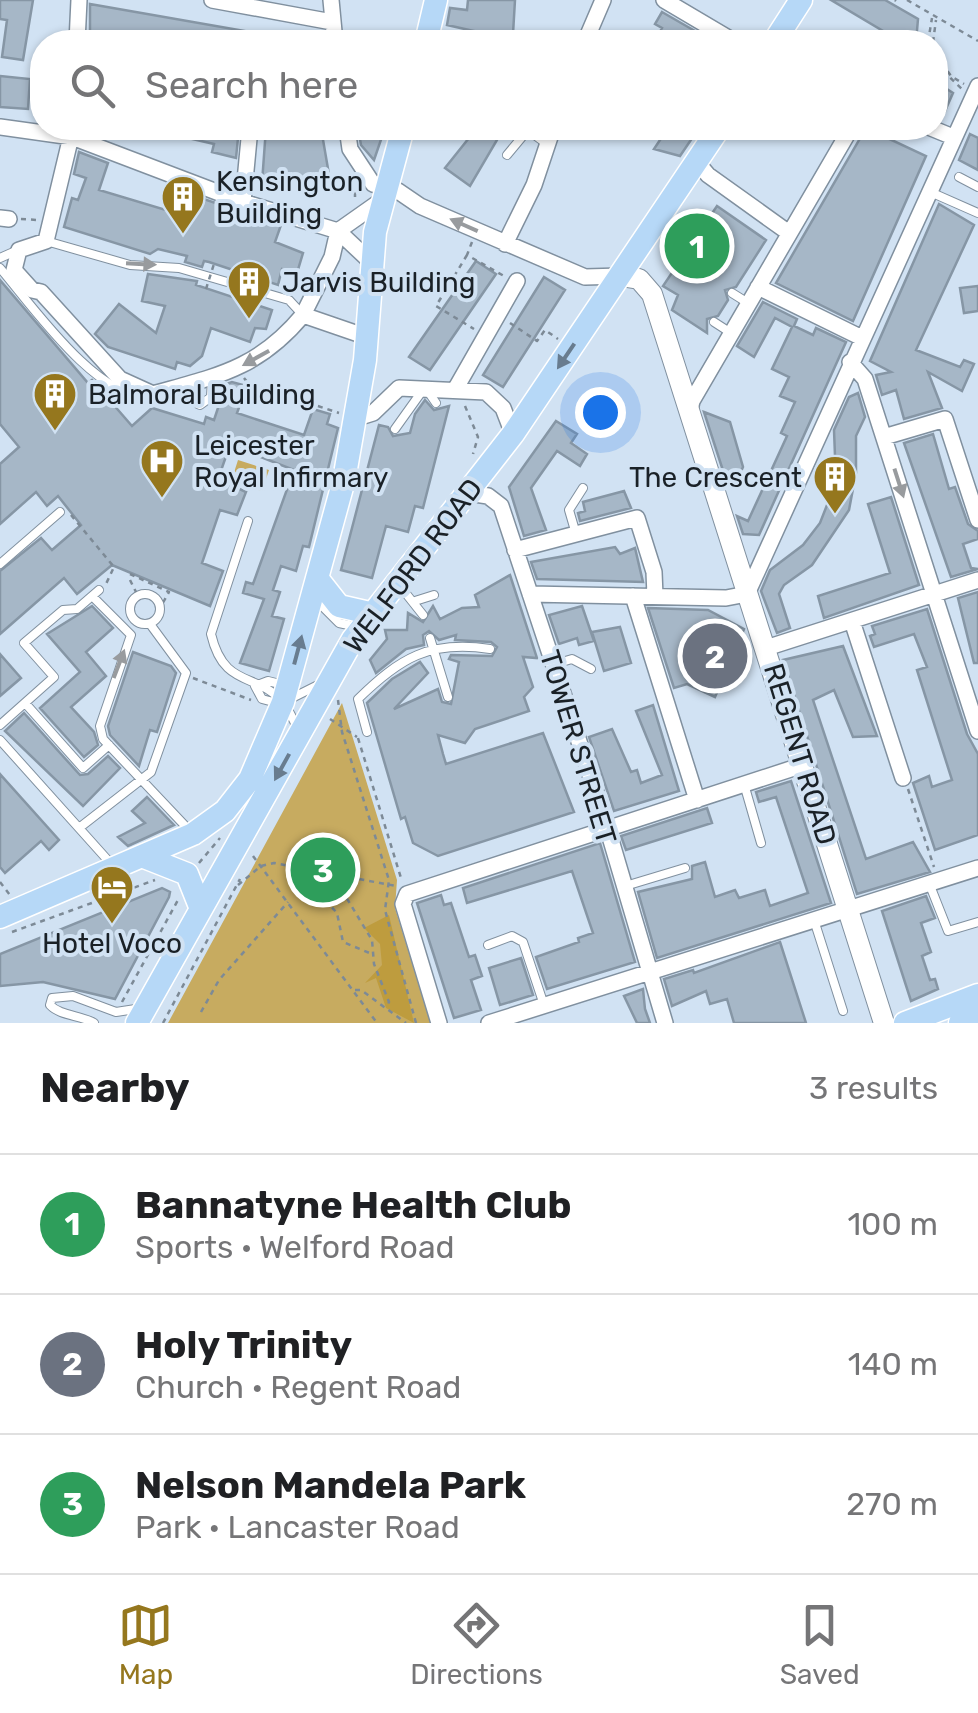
<!DOCTYPE html>
<html lang="en">
<head>
<meta charset="utf-8">
<style>
  :root { --surface:#fff; --page:#f6f6f6; --text:#202124; --muted:#757577; --line:#e0e0e0; --accent:#95771e }
  body { margin:0; font-family:Rubik,sans-serif; background:var(--page); color:var(--text) }
  .you { position:absolute; left:600px; top:412px; width:35px; height:35px; margin:-25px; border:8px solid #fff; border-radius:50%; background:#1a73e8; box-shadow:0 0 0 15px #1a73e833 }
  .badge { display:grid; place-items:center; width:65px; height:65px; border-radius:50%; background:var(--accent); color:#fff; font-size:32px; font-weight:700 }
  .pin { position:absolute; translate:-50% -50%; border:5px solid #fff; box-shadow:0 2px 10px #0006 }
  .list { margin:0; padding:0; list-style:none }
  h2 { display:flex; justify-content:space-between; align-items:center; height:130px; margin:0; padding:0 40px; font-size:42px }
  h2 small { font-size:32px; font-weight:400; color:var(--muted) }
  .list li { display:grid; grid-template-columns:65px 1fr auto; gap:30px; align-items:center; box-sizing:border-box; height:140px; padding:0 40px; border-top:2px solid var(--line) }
  .list b { display:block; font-size:38px; white-space:nowrap }
  .list p { margin:0; font-size:32px; white-space:nowrap; color:var(--muted) }
  .list em { font-size:32px; font-style:normal; color:var(--muted) }
  .icon { flex:none; width:55px; height:55px; fill:none; stroke:currentColor; stroke-width:2; stroke-linecap:round; stroke-linejoin:round }
  .map { position:relative; flex:none; width:978px; height:1023px; overflow:hidden }
  .search { position:absolute; background:var(--surface); box-shadow:0 2px 8px #0004; left:30px; right:30px; top:30px; height:110px; display:flex; align-items:center; gap:25px; box-sizing:border-box; padding:0 35px; border-radius:40px; color:var(--muted); font-size:38px }
  .sheet { height:550px; background:var(--surface) }
  nav { display:flex; justify-content:space-around; align-items:center; box-sizing:border-box; height:140px; border-top:2px solid var(--line); background:var(--surface); font-size:28px; color:var(--muted) }
  nav a { display:grid; justify-items:center; gap:5px }
  nav .on { color:var(--accent) }
  .map>svg:first-child { display:block }
  .green { fill:#c7ab60 }
  .forest { fill:#be9c3e }
  .building { fill:#a6b7c7; stroke:#8696a5; stroke-width:2.5 }
  .lines { fill:none; stroke-linecap:round; stroke-linejoin:round }
  .lane-casing { stroke:#80909f; stroke-width:10 }
  .street-casing { stroke:#80909f; stroke-width:18 }
  .secondary-casing { stroke:#80909f; stroke-width:22 }
  .primary-casing { stroke:#fff; stroke-width:25 }
  .path { stroke:#7d8a96; stroke-width:2.5; stroke-dasharray:5 5; stroke-linecap:butt }
  .lane { stroke:#fff; stroke-width:8 }
  .street { stroke:#fff; stroke-width:15 }
  .secondary { stroke:#fff; stroke-width:20 }
  .primary { stroke:#b6d8f7; stroke-width:22 }
  .path-bridge { stroke:#7d8a96; stroke-width:2.5; stroke-dasharray:5 5; stroke-linecap:butt }
  .oneway { fill:#989b9e }
  .oneway2 { fill:#687c8f }
  .labels { text-anchor:middle; dominant-baseline:central; stroke-width:8; stroke-linejoin:round; paint-order:stroke }
  .poi-label { font-size:28px; fill:#1a2127; stroke:#d1e2f3; text-anchor:start }
  .street-label { font-size:28px; fill:#1a2127; stroke:#d1e2f3 }
</style>
</head>
<body>
<div class="map">
<svg width="978" height="1023" viewBox="0 0 978 1023">
  <rect width="100%" height="100%" fill="#d1e2f3"/>
  <!-- green -->
  <path class="green" d="M238,460L269,470L262,491L231,482Z
    M342,703L397,880L395,908L431,1023H168Z"/>
  <!-- forest -->
  <path class="forest" d="M389,915L414,1023L386,1008L376,978L365,983L382,965L380,944L364,928Z"/>
  <!-- building -->
  <path class="building" d="M0,0H33L23,60L2,57L7,20L0,19Z
    M468,0H515L513,34H487L447,25L450,8L467,10Z
    M831,0H885L918,19L916,42H888V34Z
    M90,4L279,37L278,42H90Z
    M662,12L714,42H654L662,28L655,24Z
    M0,76L30,79L28,109L0,107Z
    M936,82L953,93L945,111L936,107Z
    M162,128H239L236,158L212,152L214,144L162,132Z
    M266,128H321L332,192L262,183Z
    M358,128H385L374,160L361,145Z
    M477,128H504L470,186L445,168Z
    M668,128H699L680,156L654,149Z
    M866,128L926,156L853,321L776,283Z
    M970,134L978,138V170L959,160Z
    M79,152L108,163L99,190L179,214L186,193L281,225L275,242L303,253L297,273L282,269L278,285L209,262L204,261L202,267L185,262L187,256L158,249L150,254L64,227L72,198L78,200L86,178L74,174Z
    M939,204L974,225L916,350L960,367L964,360L974,364L962,391L928,372L942,408L904,419L896,390L882,395L876,375L891,372L870,361Z
    M717,206L766,240L736,287L725,290L728,300L718,316L707,319V333L672,310L678,295L663,286Z
    M476,261L496,274L430,370L409,357Z
    M148,274L197,281L196,285L272,310L266,329L255,328L250,342L211,328L202,356L190,366L177,362L175,369L108,347L95,334L119,304L156,333L165,306L142,301Z
    M544,277L565,290L503,387L483,375Z
    M0,280L88,383L92,380L132,426L152,408L204,424L206,417L214,420L226,384L232,382L247,386L237,413L304,435L313,409L330,414L327,424L338,428L309,547L303,546L296,571L281,566L273,590L280,592L272,616L284,619L269,671L240,663L264,599L243,593L246,582L253,584L294,470L230,445L218,479L246,492L237,515L220,510L202,563L223,571L210,606L112,565L77,594L64,578L0,634V571L41,538L52,550L81,525L58,496L47,506L36,492L0,524V464L19,447L0,424Z
    M978,286V311L964,313L960,288Z
    M763,302L797,319L794,326L813,335L816,328L846,342L759,535L743,534L737,516L748,521L787,436L781,433L795,402L780,396L789,377L772,369L792,327L775,318L754,357L737,346Z
    M858,393L865,417L856,436V473L849,510L812,565L784,585L779,594L790,628L777,633L761,591L770,570L803,545L820,523L836,482L834,430L849,397Z
    M425,400L434,410L449,406L423,508L415,506L408,532L386,526L372,578L341,570L379,425L388,427L393,436L410,433L415,414Z
    M704,412L730,422L743,467L736,483L728,486Z
    M556,421L577,434L571,443L587,454L580,466L557,451L531,488L546,530L524,536L509,487Z
    M933,434L949,489L955,487L968,524L978,531V539L963,544L971,568L978,569L951,577L904,443Z
    M624,491L631,508L580,521L578,513L585,511L583,502Z
    M891,497L919,585L824,618L818,596L890,573L868,504Z
    M615,547L620,554L635,548L643,582L537,579L531,562Z
    M510,575L537,658L523,657L533,687L524,697L529,711L475,729L465,743L438,735L443,754L446,764L543,733L574,812L438,856L413,843L405,817L401,819L367,703L392,679L420,662L428,673L394,709L438,689L442,702L451,704L459,662L449,659L451,655L492,656L497,647L491,642L455,640L456,635L439,640L429,631L423,635L424,645L406,649L376,673L370,660L387,639L385,630H407L408,613L423,622L433,606L440,619L462,608L479,607L475,595Z
    M978,592V663H974L958,598Z
    M92,606L113,628L86,652L106,676L71,707L94,732L98,745L84,757L40,708L80,672L47,634Z
    M582,606L594,641L579,645L577,638L559,644L549,615Z
    M648,608L708,610L744,629L715,697L687,684L674,688Z
    M927,609L967,734L978,754V835L935,850L913,783L929,776L932,787L952,780L917,670L927,667L914,634L874,647L870,636L875,634L872,626Z
    M620,627L631,663L604,671L592,632Z
    M843,646L877,736L853,737L834,690L813,700L866,859L913,842L930,872L857,894L783,660Z
    M133,652L171,666L176,673L157,732L150,730L139,766L110,735L108,726Z
    M0,654L21,678L0,696Z
    M653,705L679,791L614,811L589,737L612,729L631,772L637,770L641,783L662,775L636,711Z
    M24,713L80,775L88,774L108,756L120,768L83,806L5,731Z
    M0,774L59,840L49,850L41,841L5,873L0,867Z
    M791,781L831,903L657,958L638,892L692,879V866L705,862L715,897L735,890L739,898L765,890L770,906L808,893L776,797L759,802L756,792Z
    M147,797L174,825L128,846L118,837L145,823L132,811Z
    M707,808L712,823L626,850L621,836Z
    M600,843L635,962L547,989L536,957L579,942L578,938L593,933L572,871L467,903L463,888Z
    M162,888L170,892L169,897L115,999L43,982L0,986V954Z
    M441,895L444,905L451,903L469,957L475,955L482,976L471,980L481,1010L454,1018L417,903Z
    M926,896L935,918L921,923L931,952L922,956L930,980L935,979L938,989L911,1001L882,911Z
    M780,942L806,1023H734L727,999L710,1004L706,991L672,1006L664,979L693,970L694,973Z
    M521,958L533,995L500,1005L489,968Z
    M643,989L645,1009L650,1023H637L624,996Z"/>
  <g class="lines">
    <defs>
      <path id="lane" d="M476,42H518
        M839,42L853,39
        M525,128L547,144
        M507,155L527,131
        M959,177L978,187
        M928,191L978,213
        M46,241L130,265L179,268L289,300L302,314
        M0,258L18,250
        M0,268C31,304 98,401 149,396
        M732,293L748,303
        M714,322L731,333
        M181,386L189,400L200,405L211,397L212,379
        M395,429L425,387L436,403
        M248,521L211,634C224,689 256,672 282,701C289,709 293,720 298,729
        M576,534L569,510L583,488
        M0,564L60,512
        M400,586L423,615
        M130 609a15 15 0 1 1 30 0a15 15 0 1 1-30 0Z
        M92,596L131,635L100,726L103,739L190,831
        M317,601L339,623L358,627
        M415,601L434,595
        M430,638L448,697
        M555,664L572,659L591,669
        M255,686L262,699L277,703
        M255,686L268,681L284,685
        M290,699L318,685
        M25,703L83,768L109,745
        M0,725L54,677L24,643L63,610L77,609L99,590
        M367,732L358,699C400,658 429,640 490,649
        M0,740L113,866
        M744,784L761,843
        M79,828L151,772L186,673L150,624
        M929,883L948,931L978,922
        M622,887L685,868
        M814,920L843,1011
        M488,945L512,936L523,942L544,1005
        M94,1023C81,1015 60,1016 50,1005L52,998L73,996L116,1012L142,1008"/>
      <path id="street" d="M212,0L332,22
        M331,0L335,42
        M664,0L735,42
        M77,42L79,0
        M585,42L603,0
        M0,127L72,137L243,202L338,231L372,263
        M73,128L46,241L19,250L14,270L32,290L41,292L120,379L153,394C217,376 258,369 303,315L367,337
        M347,128L350,149L373,184L398,191L420,206L585,277L621,276
        M931,128L953,137
        M697,162L708,175L789,233
        M243,202L250,128
        M0,218L9,219
        M338,231L382,200
        M505,244L534,185L553,128
        M758,287L860,337
        M303,315L332,257L338,231
        M850,362L865,379L978,731
        M456,388L517,281
        M689,415L692,401L851,128
        M357,418L373,413L399,388L486,392L503,408L513,434
        M884,437L945,419L978,520
        M468,493L488,496L501,506L605,820L665,1023
        M515,550L637,518L654,572L655,596
        M530,594L726,598L747,594L978,86
        M633,596L697,800
        M852,621L903,778
        M766,648L978,580
        M439,1023L403,904L407,894L803,765
        M489,1023L978,868"/>
      <path id="secondary" d="M621,276L639,279L652,294L884,1023"/>
      <path id="primary" d="M426,42L436,0
        M774,42L801,0
        M317,578L339,606L374,614
        M144,857L187,874L201,909
        M0,917L193,834L225,811L250,779L283,702L344,480L365,360L375,232L403,128
        M137,1023L353,639L513,434L719,128
        M905,1023L978,995
        M960,1023L978,1016"/>
    </defs>
    <!-- lane casing -->
    <use href="#lane" class="lane-casing"/>
    <!-- street casing -->
    <use href="#street" class="street-casing"/>
    <!-- secondary casing -->
    <use href="#secondary" class="secondary-casing"/>
    <!-- primary casing -->
    <use href="#primary" class="primary-casing"/>
    <!-- path -->
    <path class="path" d="M895,0L896,1
      M907,0L978,41
      M447,37L463,40
      M928,42L932,18
      M933,42L936,20
      M936,55L951,76L964,84
      M936,64L963,90
      M355,182V199
      M21,219L38,220
      M472,242L467,255L504,276
      M467,255L436,306L474,329
      M510,323L537,341L545,330L558,339
      M244,378L248,383L339,413
      M465,406L478,437L473,454
      M71,515L114,567L106,584
      M130,574L169,592L160,608
      M130,580L138,596
      M193,678L251,700
      M338,700L342,732L389,880L385,910L416,1023
      M330,719L357,737
      M358,738L401,878
      M908,789L934,867
      M253,856L377,1023
      M199,863L220,838
      M319,873L318,892L337,913L343,942L372,954
      M344,879L346,897L372,940L374,964L389,1002L386,1008
      M0,882L10,895
      M238,885L261,866L274,863L396,886
      M12,932L155,880
      M355,990H361L406,1023
      M122,1002L178,900
      M201,1012L219,980L288,902
      M163,1023L240,879"/>
    <!-- lane -->
    <use href="#lane" class="lane"/>
    <!-- street -->
    <use href="#street" class="street"/>
    <!-- secondary -->
    <use href="#secondary" class="secondary"/>
    <!-- primary -->
    <use href="#primary" class="primary"/>
    <!-- path-bridge -->
    <path class="path-bridge" d="M206,289L214,264"/>
  </g>
  <!-- one-way arrows -->
  <defs><path id="oneway-solid" d="M-6-.8H1V-3.2L6.5 0L1 3.2V.8H-6Z" transform="scale(2.5)"/></defs>
  <g class="oneway">
    <use href="#oneway-solid" transform="translate(464 225) rotate(-156)"/>
    <use href="#oneway-solid" transform="translate(141 264) rotate(3)"/>
    <use href="#oneway-solid" transform="translate(256 358) rotate(151)"/>
    <use href="#oneway-solid" transform="translate(899 483) rotate(72)"/>
    <use href="#oneway-solid" transform="translate(119 664) rotate(-69)"/>
  </g>
  <g class="oneway2">
    <use href="#oneway-solid" transform="translate(566 356) rotate(124)"/>
    <use href="#oneway-solid" transform="translate(298 650) rotate(-75)"/>
    <use href="#oneway-solid" transform="translate(282 767) rotate(119)"/>
  </g>
  <!-- icons -->
  <defs>
    <symbol id="building-pin" viewBox="-11 -11 22 30"><path d="M0 17L-7.5 6A9.5 9.5 0 1 1 7.5 6Z" fill="#95771e" stroke="#d1e2f3"/><path d="M-4-6H4V6H1V3H-1V6H-4ZM-2.5-4.3h1.7v1.8h-1.7ZM.8-4.3h1.7v1.8H.8ZM-2.5-1h1.7V.8h-1.7ZM.8-1h1.7V.8H.8Z" fill="#fff"/></symbol>
    <symbol id="hospital-pin" viewBox="-11 -11 22 30"><path d="M0 17L-7.5 6A9.5 9.5 0 1 1 7.5 6Z" fill="#95771e" stroke="#d1e2f3"/><path d="M-5-5h3v3.5h4V-5h3V5h-3V1.5h-4V5h-3Z" fill="#fff"/></symbol>
    <symbol id="hotel-pin" viewBox="-11 -11 22 30"><path d="M0 17L-7.5 6A9.5 9.5 0 1 1 7.5 6Z" fill="#95771e" stroke="#d1e2f3"/><path d="M-6-4.5h1.5V1H6V5H4.5V3h-9V5H-6ZM-4 0a1.8 1.8 0 1 1 3.6 0ZM.5 0V-2.5h3Q6-2.5 6 0Z" fill="#fff"/></symbol>
  </defs>
  <g fill-rule="evenodd">
    <use href="#building-pin" x="158" y="172" width="50" height="68"/>
    <use href="#building-pin" x="224" y="257" width="50" height="68"/>
    <use href="#building-pin" x="30" y="369" width="50" height="68"/>
    <use href="#hospital-pin" x="137" y="436" width="50" height="68"/>
    <use href="#building-pin" x="810" y="452" width="50" height="68"/>
    <use href="#hotel-pin" x="87" y="862" width="50" height="68"/>
  </g>
  <g class="labels">
    <!-- poi labels -->
    <g class="poi-label">
      <text x="216" y="181">Kensington<tspan x="216" dy="32">Building</tspan></text>
      <text x="282" y="282">Jarvis Building</text>
      <text x="88" y="394">Balmoral Building</text>
      <text x="194" y="445">Leicester<tspan x="194" dy="32">Royal Infirmary</tspan></text>
      <text x="802" y="477" text-anchor="end">The Crescent</text>
      <text x="112" y="943" text-anchor="middle">Hotel Voco</text>
    </g>
    <!-- street labels -->
    <g class="street-label">
      <text transform="translate(413 566) rotate(-53)">WELFORD ROAD</text>
      <text transform="translate(578 747) rotate(73)">TOWER STREET</text>
      <text transform="translate(800 754) rotate(73)">REGENT ROAD</text>
    </g>
  </g>
</svg>
<div class="you"></div>
<div class="pin badge" style="left:697px;top:246px;background:#2e9e5b">1</div>
<div class="pin badge" style="left:715px;top:656px;background:#6b7280">2</div>
<div class="pin badge" style="left:323px;top:870px;background:#2e9e5b">3</div>
<div class="search"><svg class="icon" aria-label="search" viewBox="0 0 24 24"><circle cx="10" cy="10" r="6"/><path d="M15 15l6 6"/></svg>Search here</div>
</div>
<section class="sheet">
<h2>Nearby<small>3 results</small></h2>
<ul class="list">
<li><span class="badge" style="background:#2e9e5b">1</span><div><b>Bannatyne Health Club</b><p>Sports · Welford Road</p></div><em>100 m</em></li>
<li><span class="badge" style="background:#6b7280">2</span><div><b>Holy Trinity</b><p>Church · Regent Road</p></div><em>140 m</em></li>
<li><span class="badge" style="background:#2e9e5b">3</span><div><b>Nelson Mandela Park</b><p>Park · Lancaster Road</p></div><em>270 m</em></li>
</ul>
</section>
<nav>
<a class="on"><svg class="icon" aria-label="map" viewBox="0 0 24 24"><path d="M3 6l6-2 6 2 6-2v14l-6 2-6-2-6 2zM9 4v14M15 6v14"/></svg>Map</a>
<a><svg class="icon" aria-label="directions" viewBox="0 0 24 24"><path d="M12 3l9 9-9 9-9-9zM9 14v-3h6M13 9l2 2-2 2"/></svg>Directions</a>
<a><svg class="icon" aria-label="saved" viewBox="0 0 24 24"><path d="M7 4h10v16l-5-4-5 4z"/></svg>Saved</a>
</nav>
</body>
</html>
